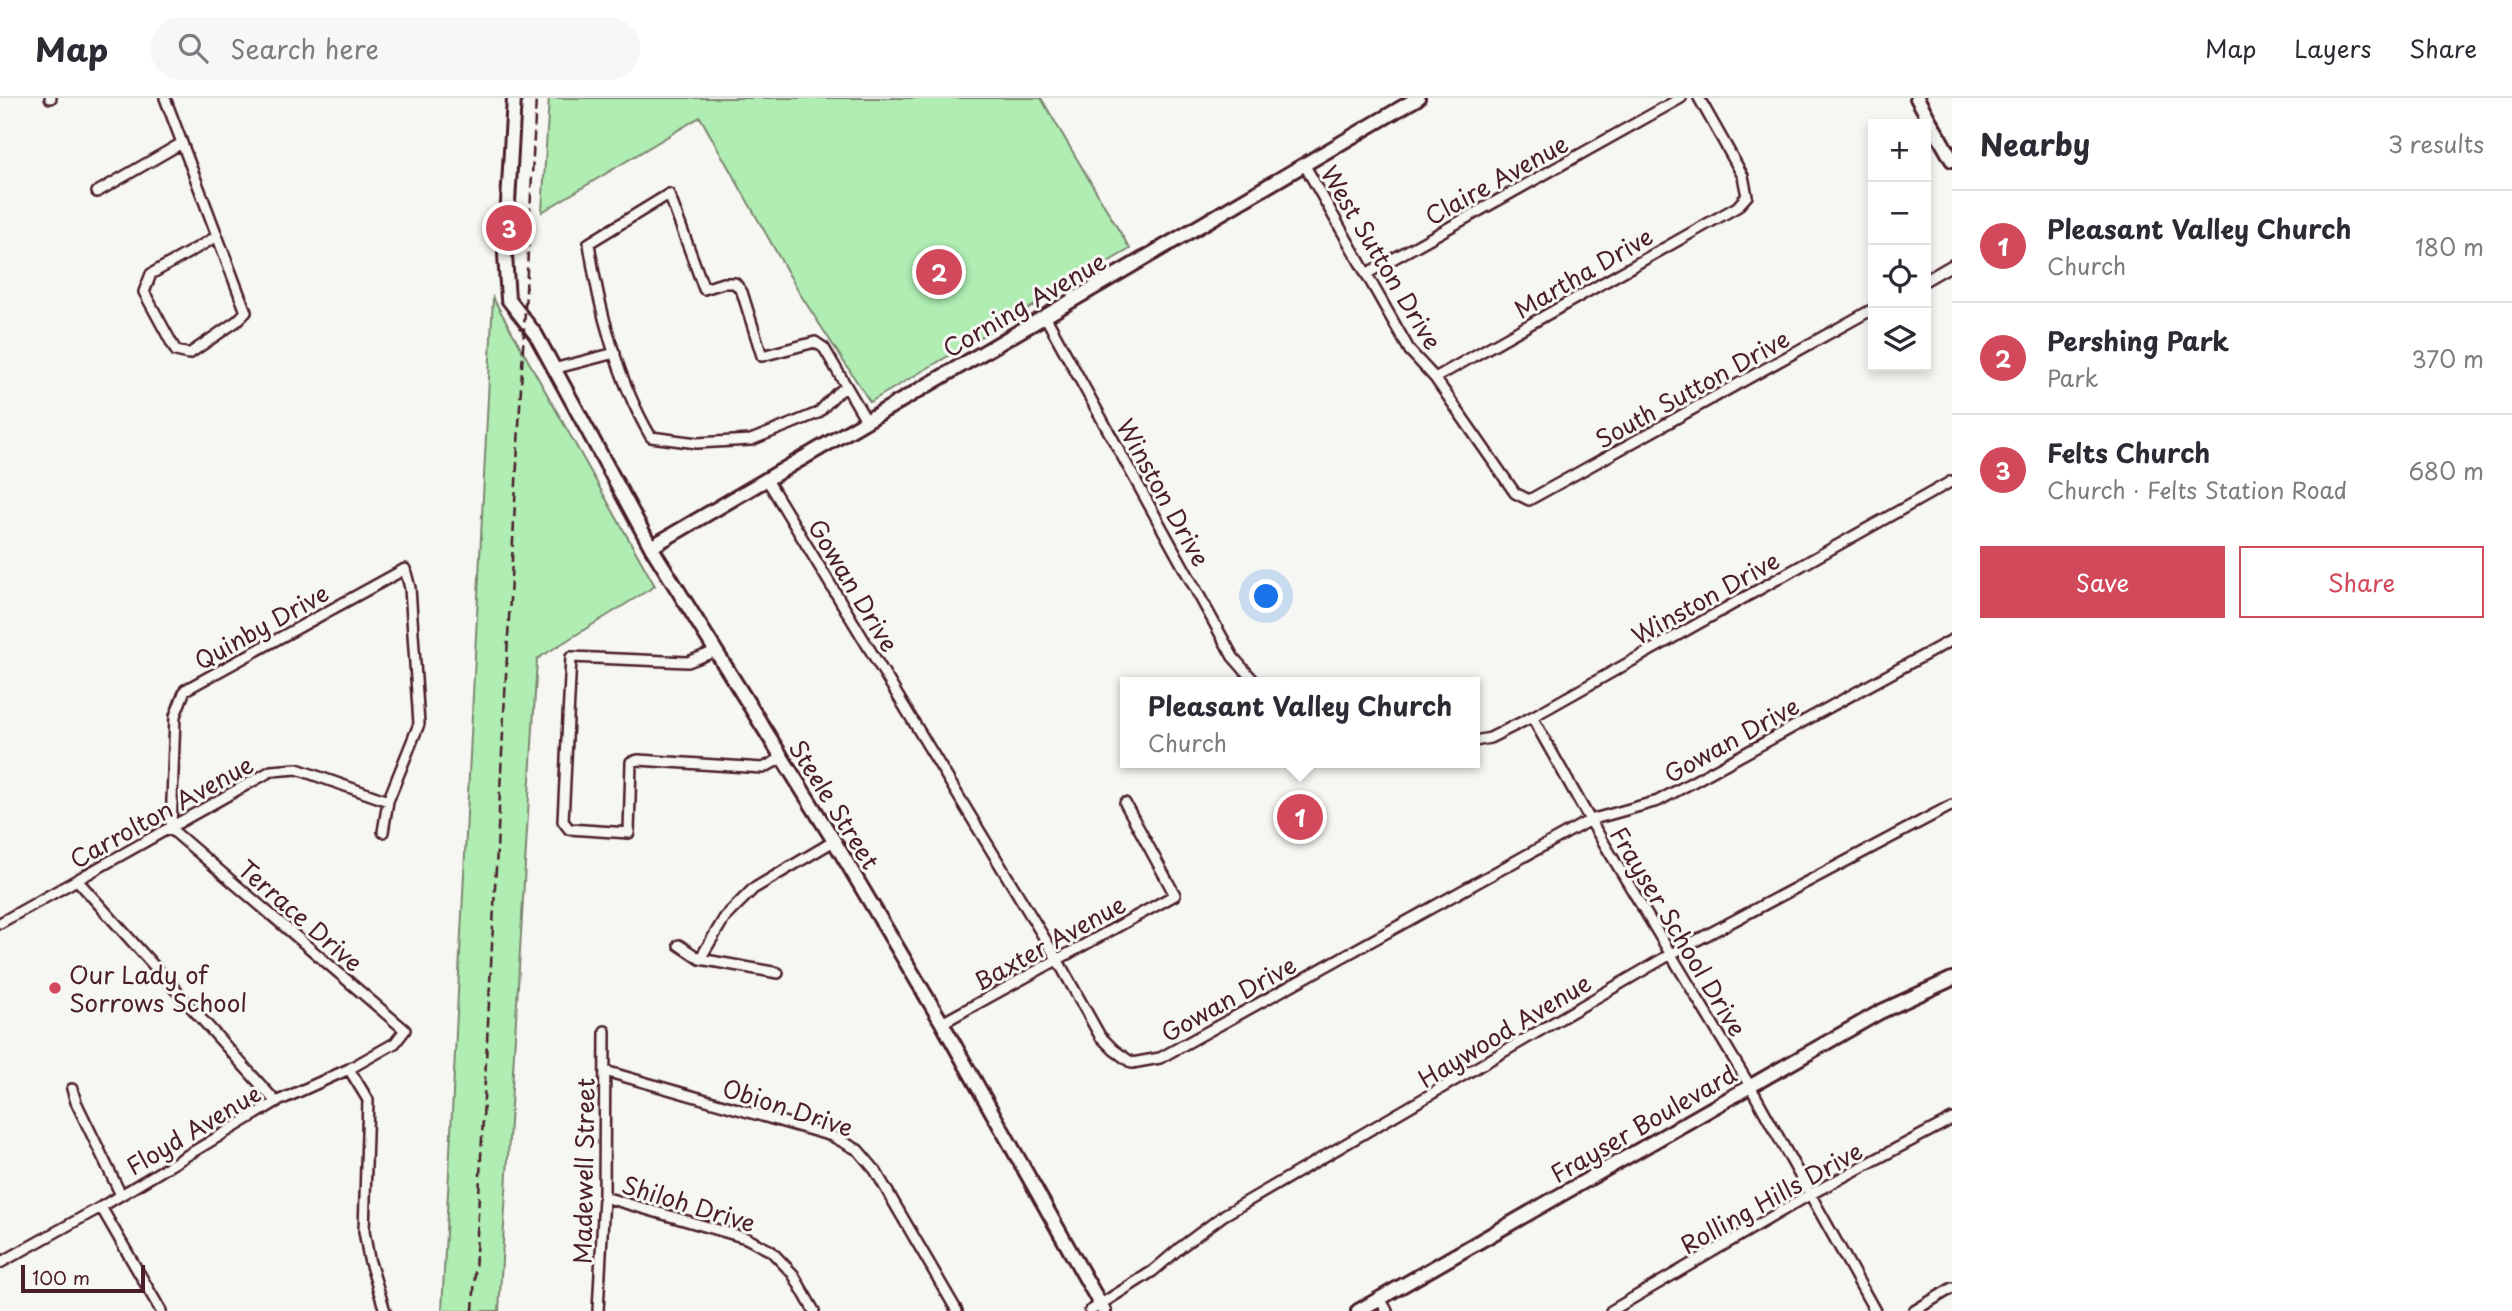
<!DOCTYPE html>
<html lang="en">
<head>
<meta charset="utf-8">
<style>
  :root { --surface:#fff; --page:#f7f7f7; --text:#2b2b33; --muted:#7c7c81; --line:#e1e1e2; --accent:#d1495b }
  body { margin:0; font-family:"Playpen Sans",sans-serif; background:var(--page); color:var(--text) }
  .controls { position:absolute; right:21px; top:21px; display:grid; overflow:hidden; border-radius:0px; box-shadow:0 4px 10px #0003 }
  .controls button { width:63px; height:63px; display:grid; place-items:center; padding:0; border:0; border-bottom:2px solid var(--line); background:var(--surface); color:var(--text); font:35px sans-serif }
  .scale { position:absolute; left:21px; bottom:18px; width:124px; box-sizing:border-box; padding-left:7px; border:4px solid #4a1f2b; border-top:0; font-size:19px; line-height:24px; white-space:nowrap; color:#4a1f2b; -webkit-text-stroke:5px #f6f6f2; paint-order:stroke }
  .you { position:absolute; left:1267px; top:499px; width:24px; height:24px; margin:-18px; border:5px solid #fff; border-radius:50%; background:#1a73e8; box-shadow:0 0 0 10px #1a73e833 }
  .badge { display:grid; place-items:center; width:46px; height:46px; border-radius:50%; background:var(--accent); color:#fff; font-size:23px; font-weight:700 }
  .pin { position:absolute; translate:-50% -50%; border:4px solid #fff; box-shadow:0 2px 7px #0006 }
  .popup { position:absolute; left:1120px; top:579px; width:360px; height:91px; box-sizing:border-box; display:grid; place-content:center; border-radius:0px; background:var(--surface); filter:drop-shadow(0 2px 5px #0005); font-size:23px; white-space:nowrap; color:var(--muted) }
  .popup b { font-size:26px; color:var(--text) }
  .popup::after { content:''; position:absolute; left:50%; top:100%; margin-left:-14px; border:14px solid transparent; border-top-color:var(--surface) }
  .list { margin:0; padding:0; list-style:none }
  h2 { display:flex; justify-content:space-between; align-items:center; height:91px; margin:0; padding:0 28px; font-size:30px }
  h2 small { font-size:23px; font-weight:400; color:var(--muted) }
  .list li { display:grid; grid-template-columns:46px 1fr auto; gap:21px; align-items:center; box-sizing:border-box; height:112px; padding:0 28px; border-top:2px solid var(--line) }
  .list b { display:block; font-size:26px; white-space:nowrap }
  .list p { margin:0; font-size:23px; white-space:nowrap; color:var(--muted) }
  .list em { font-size:23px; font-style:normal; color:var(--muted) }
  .actions { display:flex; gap:14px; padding:21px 28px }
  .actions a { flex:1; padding:16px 0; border:2px solid var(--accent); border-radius:0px; text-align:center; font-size:24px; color:var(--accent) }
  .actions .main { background:var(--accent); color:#fff }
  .icon { flex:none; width:38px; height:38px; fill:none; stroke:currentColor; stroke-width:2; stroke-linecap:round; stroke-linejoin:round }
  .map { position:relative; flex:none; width:1952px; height:1213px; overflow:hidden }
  header { display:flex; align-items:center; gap:42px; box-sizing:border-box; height:98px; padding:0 35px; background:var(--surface); border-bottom:2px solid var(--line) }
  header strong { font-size:33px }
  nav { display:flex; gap:38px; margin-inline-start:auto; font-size:24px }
  .search { width:490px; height:63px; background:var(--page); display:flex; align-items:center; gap:18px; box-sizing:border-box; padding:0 24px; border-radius:38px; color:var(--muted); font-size:26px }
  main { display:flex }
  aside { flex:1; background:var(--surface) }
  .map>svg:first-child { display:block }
  .green { fill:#afedb3; stroke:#7c866f; stroke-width:2 }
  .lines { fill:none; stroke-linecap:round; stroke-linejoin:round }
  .street-casing { stroke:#4a1f2b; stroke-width:14 }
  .secondary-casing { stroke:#4a1f2b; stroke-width:18 }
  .street { stroke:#f6f6f2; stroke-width:9 }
  .secondary { stroke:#f6f6f2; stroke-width:12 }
  .rail { stroke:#4a1f2b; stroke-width:2.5; stroke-dasharray:10 5; stroke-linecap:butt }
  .poi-dot { fill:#d1495b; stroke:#f6f6f2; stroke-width:2.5 }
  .labels { text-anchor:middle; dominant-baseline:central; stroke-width:6; stroke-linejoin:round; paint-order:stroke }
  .street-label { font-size:24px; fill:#4a1f2b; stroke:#f6f6f2 }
  .poi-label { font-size:24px; fill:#4a1f2b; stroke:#f6f6f2; text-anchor:start }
</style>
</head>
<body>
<header>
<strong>Map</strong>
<div class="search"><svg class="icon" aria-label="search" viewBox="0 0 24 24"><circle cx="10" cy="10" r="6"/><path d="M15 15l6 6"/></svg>Search here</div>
<nav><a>Map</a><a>Layers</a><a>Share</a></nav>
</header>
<main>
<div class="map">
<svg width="1952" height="1213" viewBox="0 0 1952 1213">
  <rect width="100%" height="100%" fill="#f6f6f2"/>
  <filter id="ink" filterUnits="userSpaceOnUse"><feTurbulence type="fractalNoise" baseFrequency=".0143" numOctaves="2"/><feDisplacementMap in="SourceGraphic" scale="14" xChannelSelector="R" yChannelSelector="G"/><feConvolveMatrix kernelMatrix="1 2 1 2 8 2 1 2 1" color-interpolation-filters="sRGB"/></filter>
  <g filter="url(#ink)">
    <!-- green -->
    <path class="green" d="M549,0H1041L1130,151L870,304L800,196L700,19L542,114Z
      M493,200L655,488L537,561L499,1213H442Z"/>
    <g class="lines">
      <defs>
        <path id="street" d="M50,0H51
          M165,0L246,214L237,223L189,256L176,253L144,194L151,176L216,139
          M1304,66L1410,253L1435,280L1515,395L1529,402L1873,211
          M97,94L182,45
          M1366,176L1681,0
          M1926,182L1952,167
          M1045,218L1233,559L1255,584
          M553,271L615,255
          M1435,280L1737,109L1747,98L1743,78L1699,0
          M846,289L836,296L818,315L751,342L697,345L651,339C618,283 598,209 589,145L669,96L704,191L723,185H735L742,194L762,258L815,244L824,250L866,322
          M766,380L1057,861L1100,938L1114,952L1132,965L1160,960L1590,722L1658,703L1952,542
          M716,553L688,564L571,559L563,723L569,731L629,735L631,664L638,662L763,670L782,660
          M1532,619L1590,722L1750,988L1875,1213
          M1475,643L1490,640L1532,619L1952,383
          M77,782L276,1004
          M0,825L271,673L297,671L388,703
          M679,847L700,861L778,875
          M700,861L725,819L753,791L834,743
          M942,925L1175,797L1125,705
          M349,971L368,1002L364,1133L369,1161L385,1213
          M605,973L832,1038L858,1052L875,1072L957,1213
          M72,991L76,1004L121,1097
          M604,1099L746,1140L771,1153L793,1176L814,1213
          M101,1109L161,1213
          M0,1165L101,1109L276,1004L349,971L395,945L405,932L171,731L175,618L185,592L405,471L410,490L419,626L388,703L383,734
          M1380,1200L1387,1213
          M598,1213L604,1099L605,933
          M1090,1213L1153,1173L1181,1149L1224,1117L1671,856L1952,707
          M1611,1213L1809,1097L1952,1021
          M1914,1213L1952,1190"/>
        <path id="secondary" d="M514,0L505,157L508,201L536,237L651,449L834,743L942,925L1104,1213
          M1917,0L1952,62
          M651,449L1418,0
          M1358,1213L1880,914L1952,881"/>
      </defs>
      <!-- street casing -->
      <use href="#street" class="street-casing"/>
      <!-- secondary casing -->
      <use href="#secondary" class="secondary-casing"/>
      <!-- street -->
      <use href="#street" class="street"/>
      <!-- secondary -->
      <use href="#secondary" class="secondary"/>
      <!-- rail -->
      <path class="rail" d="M473,1213L536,0"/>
    </g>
  </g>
  <!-- markers -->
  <circle class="poi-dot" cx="55" cy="890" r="7"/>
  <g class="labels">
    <!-- street labels -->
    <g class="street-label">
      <text transform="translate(1496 81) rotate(-29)">Claire Avenue</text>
      <text transform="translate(1382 159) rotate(59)">West Sutton Drive</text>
      <text transform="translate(1583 174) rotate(-30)">Martha Drive</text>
      <text transform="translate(1024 206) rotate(-30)">Corning Avenue</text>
      <text transform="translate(1692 290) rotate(-29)">South Sutton Drive</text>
      <text transform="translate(1164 394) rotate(61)">Winston Drive</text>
      <text transform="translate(854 487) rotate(59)">Gowan Drive</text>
      <text transform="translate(1705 499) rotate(-29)">Winston Drive</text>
      <text transform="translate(261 528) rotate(-29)">Quinby Drive</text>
      <text transform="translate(1731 641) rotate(-29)">Gowan Drive</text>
      <text transform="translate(835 706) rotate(58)">Steele Street</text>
      <text transform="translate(161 713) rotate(-29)">Carrolton Avenue</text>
      <text transform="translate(301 817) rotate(41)">Terrace Drive</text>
      <text transform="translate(1679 833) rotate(59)">Frayser School Drive</text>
      <text transform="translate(1049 844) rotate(-29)">Baxter Avenue</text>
      <text transform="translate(1228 900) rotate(-29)">Gowan Drive</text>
      <text transform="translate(1504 932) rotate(-31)">Haywood Avenue</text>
      <text transform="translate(788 1009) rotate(18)">Obion Drive</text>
      <text transform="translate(1643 1025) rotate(-30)">Frayser Boulevard</text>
      <text transform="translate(193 1031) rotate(-31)">Floyd Avenue</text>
      <text transform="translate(583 1073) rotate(-89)">Madewell Street</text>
      <text transform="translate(1771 1099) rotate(-29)">Rolling Hills Drive</text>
      <text transform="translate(689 1105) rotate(17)">Shiloh Drive</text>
    </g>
    <!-- poi labels -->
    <g class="poi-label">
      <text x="69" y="876">Our Lady of<tspan x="69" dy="28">Sorrows School</tspan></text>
    </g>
  </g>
</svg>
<div class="controls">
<button>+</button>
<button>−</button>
<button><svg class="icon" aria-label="locate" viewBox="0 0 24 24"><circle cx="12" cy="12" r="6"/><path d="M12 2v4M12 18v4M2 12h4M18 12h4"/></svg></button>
<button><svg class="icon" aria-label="layers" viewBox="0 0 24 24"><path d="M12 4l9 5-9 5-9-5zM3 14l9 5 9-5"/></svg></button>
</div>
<div class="scale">100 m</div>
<div class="you"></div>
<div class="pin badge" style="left:1300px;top:719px">1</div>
<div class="popup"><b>Pleasant Valley Church</b>Church</div>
<div class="pin badge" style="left:939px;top:174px">2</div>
<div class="pin badge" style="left:509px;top:130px">3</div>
</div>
<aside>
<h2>Nearby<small>3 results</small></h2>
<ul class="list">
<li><span class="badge">1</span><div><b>Pleasant Valley Church</b><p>Church</p></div><em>180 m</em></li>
<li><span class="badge">2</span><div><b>Pershing Park</b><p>Park</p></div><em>370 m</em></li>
<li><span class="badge">3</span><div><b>Felts Church</b><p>Church · Felts Station Road</p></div><em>680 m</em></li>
</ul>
<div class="actions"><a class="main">Save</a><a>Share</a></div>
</aside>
</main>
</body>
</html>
